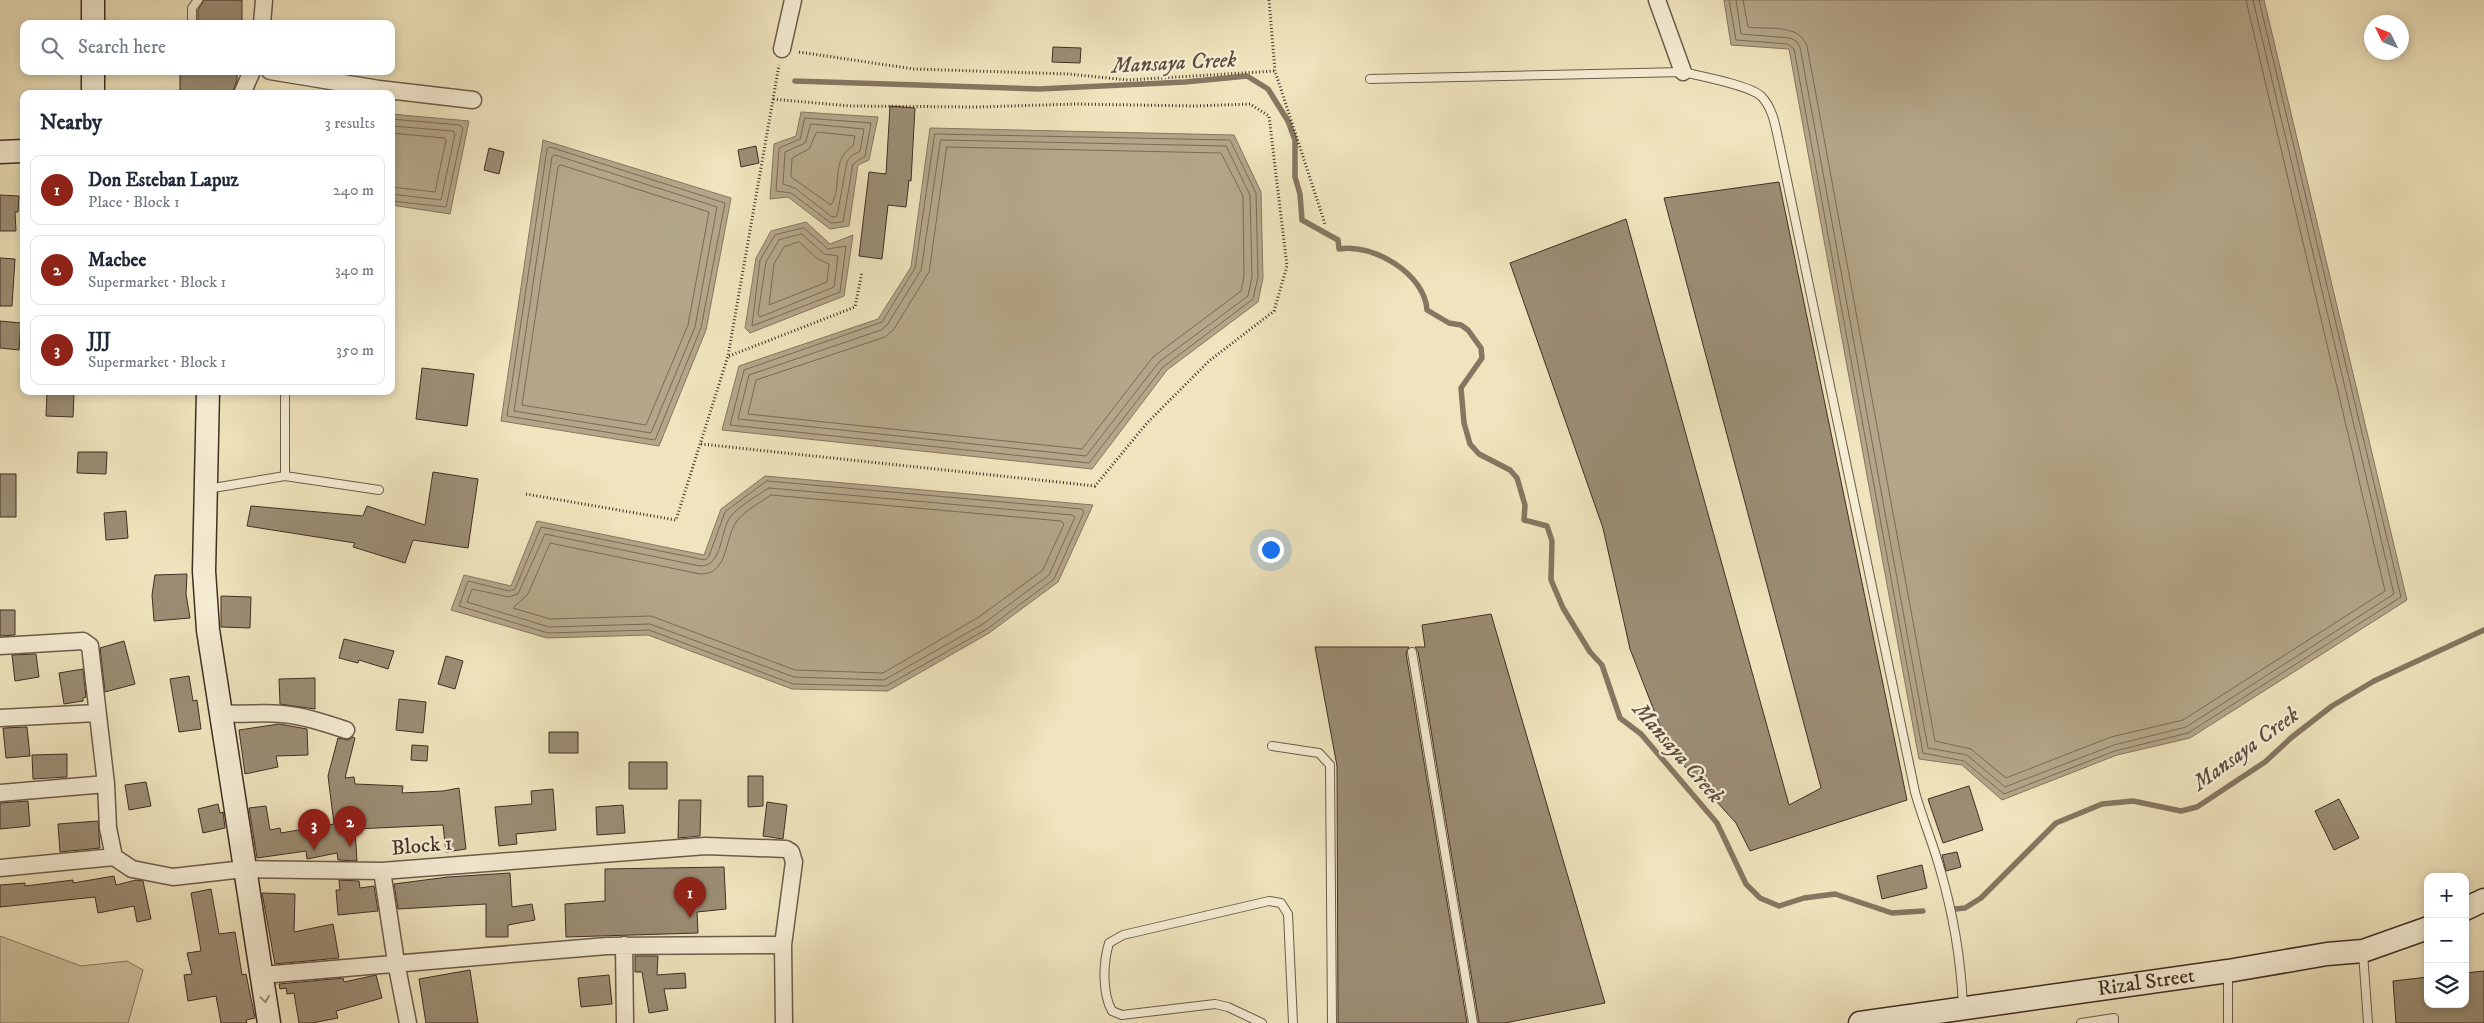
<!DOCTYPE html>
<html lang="en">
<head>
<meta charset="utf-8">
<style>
  :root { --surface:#fff; --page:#f2f2f3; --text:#1f2937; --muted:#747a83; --line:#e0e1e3; --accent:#8f2418 }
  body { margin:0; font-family:"IM FELL DW Pica",serif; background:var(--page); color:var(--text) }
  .controls { position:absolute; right:15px; bottom:15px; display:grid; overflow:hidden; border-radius:10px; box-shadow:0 2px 8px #0003 }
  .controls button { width:45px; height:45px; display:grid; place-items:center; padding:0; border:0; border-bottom:1px solid var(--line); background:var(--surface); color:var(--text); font:25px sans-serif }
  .compass { position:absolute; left:2364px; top:15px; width:45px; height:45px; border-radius:50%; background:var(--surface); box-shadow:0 2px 8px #0003; rotate:313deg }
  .you { position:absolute; left:1270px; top:549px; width:18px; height:18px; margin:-12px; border:4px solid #fff; border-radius:50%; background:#1a73e8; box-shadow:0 0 0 8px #1a73e833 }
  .badge { display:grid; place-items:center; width:32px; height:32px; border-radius:50%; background:var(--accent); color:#fff; font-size:16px; font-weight:700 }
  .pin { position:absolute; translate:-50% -41px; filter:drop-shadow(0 1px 2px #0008) }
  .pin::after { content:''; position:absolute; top:26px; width:18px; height:15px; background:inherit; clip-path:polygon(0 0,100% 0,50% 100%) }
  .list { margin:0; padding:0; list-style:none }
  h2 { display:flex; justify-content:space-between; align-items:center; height:65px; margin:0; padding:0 20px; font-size:21px }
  h2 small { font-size:16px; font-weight:400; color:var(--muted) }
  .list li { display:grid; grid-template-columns:32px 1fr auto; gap:15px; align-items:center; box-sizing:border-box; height:70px; margin:0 10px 10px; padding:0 10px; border:1px solid var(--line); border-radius:10px }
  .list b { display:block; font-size:19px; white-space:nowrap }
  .list p { margin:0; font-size:16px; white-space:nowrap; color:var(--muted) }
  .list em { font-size:16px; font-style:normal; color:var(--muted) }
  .icon { flex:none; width:28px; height:28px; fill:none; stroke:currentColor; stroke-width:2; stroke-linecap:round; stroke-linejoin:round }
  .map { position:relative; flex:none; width:2484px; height:1023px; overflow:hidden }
  .search { position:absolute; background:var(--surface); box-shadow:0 2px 8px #0003; left:20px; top:20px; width:375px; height:55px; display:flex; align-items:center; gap:12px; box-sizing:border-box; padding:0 18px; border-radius:10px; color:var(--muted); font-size:19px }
  .panel { position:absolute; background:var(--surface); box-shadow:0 2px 8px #0003; left:20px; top:90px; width:375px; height:305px; border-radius:10px }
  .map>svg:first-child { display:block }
  .green { fill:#d1c5a3; stroke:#887a64 }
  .water { fill:#b4a689; stroke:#867661 }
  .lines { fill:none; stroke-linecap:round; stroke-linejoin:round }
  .shore { stroke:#7a6a57; stroke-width:1 }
  .stream { stroke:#867661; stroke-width:5.5 }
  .building { fill:#9b8d74; stroke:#402e25 }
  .lane-casing { stroke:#6c5c4b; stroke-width:10 }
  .street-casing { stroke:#6c5c4b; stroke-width:19 }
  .secondary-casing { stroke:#402e25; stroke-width:25 }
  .path { stroke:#402e25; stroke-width:3; stroke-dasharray:1 2.5; stroke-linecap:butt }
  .lane { stroke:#f5edd4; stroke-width:8 }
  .street { stroke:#f5edd4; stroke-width:16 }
  .secondary { stroke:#f5edd4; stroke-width:22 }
  .oneway { stroke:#9a8e7c }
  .labels { text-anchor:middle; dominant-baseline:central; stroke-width:4.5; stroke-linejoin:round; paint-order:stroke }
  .street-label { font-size:21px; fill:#402e25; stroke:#f5edd4 }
  .water-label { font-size:22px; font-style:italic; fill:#5d4c3e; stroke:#f5edd4 }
</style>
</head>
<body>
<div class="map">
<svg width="2484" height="1023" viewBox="0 0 2484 1023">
  <rect width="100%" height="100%" fill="#efe4bd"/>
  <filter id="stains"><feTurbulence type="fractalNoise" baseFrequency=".004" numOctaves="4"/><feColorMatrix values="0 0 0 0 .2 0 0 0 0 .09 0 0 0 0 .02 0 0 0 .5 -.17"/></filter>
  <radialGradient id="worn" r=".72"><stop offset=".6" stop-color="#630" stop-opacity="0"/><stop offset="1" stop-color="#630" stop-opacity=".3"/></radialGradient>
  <!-- green -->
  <path class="green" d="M0,936L81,966L127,961L143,970L128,1023H0Z"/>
  <!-- water -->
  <path class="water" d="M1724,0H2264L2407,600L2190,738L2117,755L2002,800L1962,765L1919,759L1789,49L1731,45Z
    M801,112L878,117L869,160L858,165L849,226L830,229L788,197L770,199L774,144L796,136Z
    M391,114L469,121L450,214L391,205Z
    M930,128L1234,135L1261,192L1263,278L1258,302L1167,370L1092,469L722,430L739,366L878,319L911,267Z
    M543,140L731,198L706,330L659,446L501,421Z
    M806,222L830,244L853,235L844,296L750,333L745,328L756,258L771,231Z
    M765,476L1093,505L1058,582L989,633L888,691L792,689L648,635L547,638L451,610L464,575L511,586L537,521L704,555L721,509Z"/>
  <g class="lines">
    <!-- shore -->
    <path class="shore" d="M1729,0L1736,40L1788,44L1794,49L1923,753L1964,761L2004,794L2115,751L2188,733L2401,597L2259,0
      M1736,0L1741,34L1790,38L1796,41L1800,47L1928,748L1967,755L2005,787L2114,745L2186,727L2394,594L2253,0
      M1743,0L1748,27C1767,30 1799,23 1807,46L1935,741L1971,749L2006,778L2111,737L2183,720L2385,591L2246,0
      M805,118L871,123L865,156L853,164L843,222L831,223L791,193L776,191L779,148L800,139Z
      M391,119L460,125L463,128L446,207L391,201
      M811,124L864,129L860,151L851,156L847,162L837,216L832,217L795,188L783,184L785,152L805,143Z
      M391,126L453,131L455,134L441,200L391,194
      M817,132L855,136L853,146C830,159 843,187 831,205L791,177L792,158L809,149Z
      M391,133L444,138L446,140L435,192L391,187
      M935,134L1230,140L1256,193L1258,277L1253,299L1163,367L1089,463L730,425L744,370L882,322L915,268Z
      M941,140L1226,146L1250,195L1252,277L1248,296L1159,362L1086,456L738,419L749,375L881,330L887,325L921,270Z
      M550,147L725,203L701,328L655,440L507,416L547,149Z
      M947,147L1221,153L1243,196L1244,276L1241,291L1153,357L1082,449L748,414L756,380L885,337L894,329L929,272Z
      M555,155L717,207L695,327L651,433L514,411L552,157Z
      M561,165L709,212L688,325L646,425L522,405L558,167Z
      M804,228L828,249L846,246L840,292L752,326L760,260L775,235Z
      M802,234L824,254L838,256L834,287L760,317L758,314L766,262L779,240Z
      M799,242L818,259L829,264L827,282L769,305L774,264L784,247Z
      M767,481L1082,509L1084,512L1054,579L987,629L886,686L793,684L649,630L548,633L459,606L468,581L509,591L515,589L541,527L705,560L709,556L725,512Z
      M769,488L1072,515L1075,517L1049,575L983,624L884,680L794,677L650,624L549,627L467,602L472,589L509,597L518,594L545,534L700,566C723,567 720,529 731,516C738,507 759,494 769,488Z
      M771,495L1061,521L1064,524L1043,570L979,617L883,673L795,670L651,616L550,619L513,608L528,594L550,543L700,574C729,575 724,538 737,521C744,511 761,502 771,495Z"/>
    <!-- stream -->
    <path class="stream" d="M795,81L1039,89L1185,82L1247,76L1268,89L1288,121L1295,140V177L1300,194L1302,220L1338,240L1339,249C1373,243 1425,274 1427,310L1449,323L1461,325L1468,330L1481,348L1482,358L1461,388L1464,423L1470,444L1479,454L1510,470L1517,478L1525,505L1524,520L1547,526L1552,541L1551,580L1563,608L1590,652L1602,665L1620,718L1641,734L1717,823L1746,884L1760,898L1779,906L1804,898L1835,894L1892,913L1923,911
      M1955,909L1965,908L1981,898L2056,823L2102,804L2133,801L2181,811L2197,807L2265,762L2292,737L2332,706L2374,681L2484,630"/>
  </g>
  <!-- building -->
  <path class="building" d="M204,0H242V24H198V10Z
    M1053,47L1081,48L1080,63L1052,62Z
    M180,71L237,73V80L232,94H180Z
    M890,106L915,108L911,181L909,180L906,207L888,205L882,259L859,256L869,172L886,174Z
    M756,146L759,163L741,167L738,150Z
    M489,148L504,152L499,174L484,170Z
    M1779,182L1907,800L1750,851L1736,823L1669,749L1630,649L1603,528L1510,263L1626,219L1789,805L1821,788L1664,198Z
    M0,195L19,196L18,212H15L16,231H0Z
    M0,258L15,259L12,306H0Z
    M0,321L21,323L19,350L0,348Z
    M422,368L474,374L467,426L416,419Z
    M47,393L74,394L73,417L46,416Z
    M78,452H107L106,474L77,473Z
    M433,472L478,479L468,548L413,540L405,563L353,547L355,543L247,526L251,506L363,516L367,506L425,525Z
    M0,474H16V517H0Z
    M126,511L128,538L106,540L104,513Z
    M187,574L186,594L190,618L154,621L152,595L155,575Z
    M221,596L251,597L250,628L221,627Z
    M0,610H15V635L0,636Z
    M1491,614L1605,1003L1505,1023H1479L1418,651L1415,647H1425L1422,625Z
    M344,639L394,651L388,669L359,660L358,663L339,658Z
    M124,641L135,684L105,692L100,648Z
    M1315,647H1409L1406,653L1467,1023H1338L1337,766Z
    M36,654L39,677L15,681L12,655Z
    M446,656L463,661L455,689L438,684Z
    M83,669L86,697L83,698V701L64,704L59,673Z
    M189,676L193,701L197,700L201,729L179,732L170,679Z
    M315,678V709L280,704L279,679Z
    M399,699L426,702L423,733L396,730Z
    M279,724L307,729L308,755L276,756L278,767L245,774L239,730Z
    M27,727L30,756L6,758L3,728Z
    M549,732H578V753H549Z
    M353,737L355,738L345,778L354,777L355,784L403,786L402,793L443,791L459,788L466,849L446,852L443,825L355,829L357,861L338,860L337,853L307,859L306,851L257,858L249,808L266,806L270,830L280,828L281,833L310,828L311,841L316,827L334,824L328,776L338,738L348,740Z
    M412,745L428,746L427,761L411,760Z
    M67,754V777L33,779L32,755Z
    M629,762H667V789H629Z
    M748,776H763V806L748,807Z
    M146,782L151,806L129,810L125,785Z
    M1969,786L1983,830L1943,843L1928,799Z
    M553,789L556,830L516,834L517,844L499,846L495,807L532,804L531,791Z
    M2339,799L2359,838L2334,850L2315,811Z
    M679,800H701L700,836L678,838Z
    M28,801L30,826L0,829V803Z
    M767,802L787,805L783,839L763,836Z
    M218,804L220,813L223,812L225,828L203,833L198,809Z
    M623,805L625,833L597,835L596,807Z
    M98,821L100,848L60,852L58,824Z
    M1957,852L1961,867L1946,871L1942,855Z
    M1922,865L1927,888L1882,899L1877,876Z
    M724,867L726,909L697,912L698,933L566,937L565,904L605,901V869Z
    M510,873L512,907L532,904L535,920L508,925V937H486V904L398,909L394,884L448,877Z
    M114,876L116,885L136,880L143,881L151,919L137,922L134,906L98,913L95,897L0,907V885L25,883V886L73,880V883Z
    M339,880L359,881L360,888L374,886L378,911L338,915L336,890H340Z
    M211,889L219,934L235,932L242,975L246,974L255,1018L246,1020L247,1023H221L216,996L188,1001L184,975L192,974L187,953L201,951L191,893Z
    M262,893L295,894L294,932L333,924L339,958L275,964Z
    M635,956H658L657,975L685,973L686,988L664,989L668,1010L649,1013L642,972H635Z
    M470,970L478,1023H426L419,979Z
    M2484,971V1023H2396L2393,981L2428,977V1004H2465V973Z
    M376,975L382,998L336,1011L338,1018L312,1023H299L294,993L287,994L286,988L280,989L279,984L343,978L344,982Z
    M609,975L612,1004L581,1007L578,978Z"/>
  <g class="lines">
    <defs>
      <path id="lane" d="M192,24V8L198,0
        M1370,79L1683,72C1700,76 1749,85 1761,96C1774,109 1776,130 1780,147L1915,792C1922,818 1933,843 1940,869C1953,913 1961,961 1963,1006
        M285,476V391
        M207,489L285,476L379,490
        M1412,652L1473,1023
        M1272,746L1319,753L1330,765L1332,1023
        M2363,953L2368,1023
        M2228,973V1023
        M1262,1023L1228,1007L1215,1004L1122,1015L1112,1011C1102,993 1103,963 1109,943L1123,935L1269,901L1281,903L1288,914L1293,1023
        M2081,1023L2114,1018V1023"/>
      <path id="street" d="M1657,0L1683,72
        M262,24L264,0
        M782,49L793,0
        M270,71L379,89L473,100
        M242,94L252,71
        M0,646L83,641L90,646L106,784L108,828L114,857
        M220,713C241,715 261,712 282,714C304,716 325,723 346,730
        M0,718L97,713
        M0,793L106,784
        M0,868L114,857L132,869L173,877L244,869L382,871L706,846L786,849L791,852L794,862L783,945L784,1023
        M382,871L396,962L408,1023
        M624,945L625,1023
        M262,975L607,946L783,945"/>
      <g id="secondary">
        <path d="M93,0V24"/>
        <path d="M93,94V71"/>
        <path d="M0,152L24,151"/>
        <path d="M208,391L204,571L208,630L269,1023"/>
        <path d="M2465,909L2484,900"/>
        <path id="s1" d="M1860,1023L2228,971L2327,954L2363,951L2428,928"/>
      </g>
    </defs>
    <!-- lane casing -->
    <use href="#lane" class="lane-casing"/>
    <!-- street casing -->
    <use href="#street" class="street-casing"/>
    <!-- secondary casing -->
    <use href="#secondary" class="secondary-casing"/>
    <!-- path -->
    <path class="path" d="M1269,0L1275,71L1325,224
      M799,52L914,69L1068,74L1128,80L1275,71
      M729,356L855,307L862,272
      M701,444L1095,486L1147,423L1209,361L1274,311L1287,266L1269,116L1250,104L1195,106L1076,104L979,107L850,106L772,99
      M526,494L676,520L728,356L779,65"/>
    <!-- lane -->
    <use href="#lane" class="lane"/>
    <!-- street -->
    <use href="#street" class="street"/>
    <!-- secondary -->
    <use href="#secondary" class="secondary"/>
  </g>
  <!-- one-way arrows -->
  <defs><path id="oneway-chevron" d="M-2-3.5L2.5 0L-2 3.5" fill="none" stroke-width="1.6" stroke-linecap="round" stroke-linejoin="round" transform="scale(1.25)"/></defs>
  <use class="oneway" href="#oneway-chevron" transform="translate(265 999) rotate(82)"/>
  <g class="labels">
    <!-- street labels -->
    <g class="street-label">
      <text transform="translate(422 846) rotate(-5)">Block 1</text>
      <text stroke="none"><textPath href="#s1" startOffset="289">Rizal Street</textPath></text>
    </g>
    <!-- water labels -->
    <g class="water-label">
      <text transform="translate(1174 63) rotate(-3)">Mansaya Creek</text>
      <text transform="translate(2246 749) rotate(-36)">Mansaya Creek</text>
      <text transform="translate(1678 753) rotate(49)">Mansaya Creek</text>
    </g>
  </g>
  <rect width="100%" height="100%" filter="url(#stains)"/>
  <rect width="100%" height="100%" fill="url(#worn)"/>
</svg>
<div class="controls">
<button>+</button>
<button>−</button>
<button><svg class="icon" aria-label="layers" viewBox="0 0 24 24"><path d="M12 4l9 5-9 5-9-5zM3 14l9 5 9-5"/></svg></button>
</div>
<svg class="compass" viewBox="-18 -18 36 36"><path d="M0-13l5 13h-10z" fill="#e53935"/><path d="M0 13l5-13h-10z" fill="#747a83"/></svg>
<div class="you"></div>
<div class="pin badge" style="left:690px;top:918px">1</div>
<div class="pin badge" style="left:350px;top:847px">2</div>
<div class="pin badge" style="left:314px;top:850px">3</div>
<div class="search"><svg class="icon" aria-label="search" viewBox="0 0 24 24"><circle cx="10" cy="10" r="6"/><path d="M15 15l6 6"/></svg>Search here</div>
<section class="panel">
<h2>Nearby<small>3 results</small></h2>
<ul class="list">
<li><span class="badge">1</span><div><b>Don Esteban Lapuz</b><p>Place · Block 1</p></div><em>240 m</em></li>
<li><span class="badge">2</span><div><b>Macbee</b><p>Supermarket · Block 1</p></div><em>340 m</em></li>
<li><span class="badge">3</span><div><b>JJJ</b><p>Supermarket · Block 1</p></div><em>350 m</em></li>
</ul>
</section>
</div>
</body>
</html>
